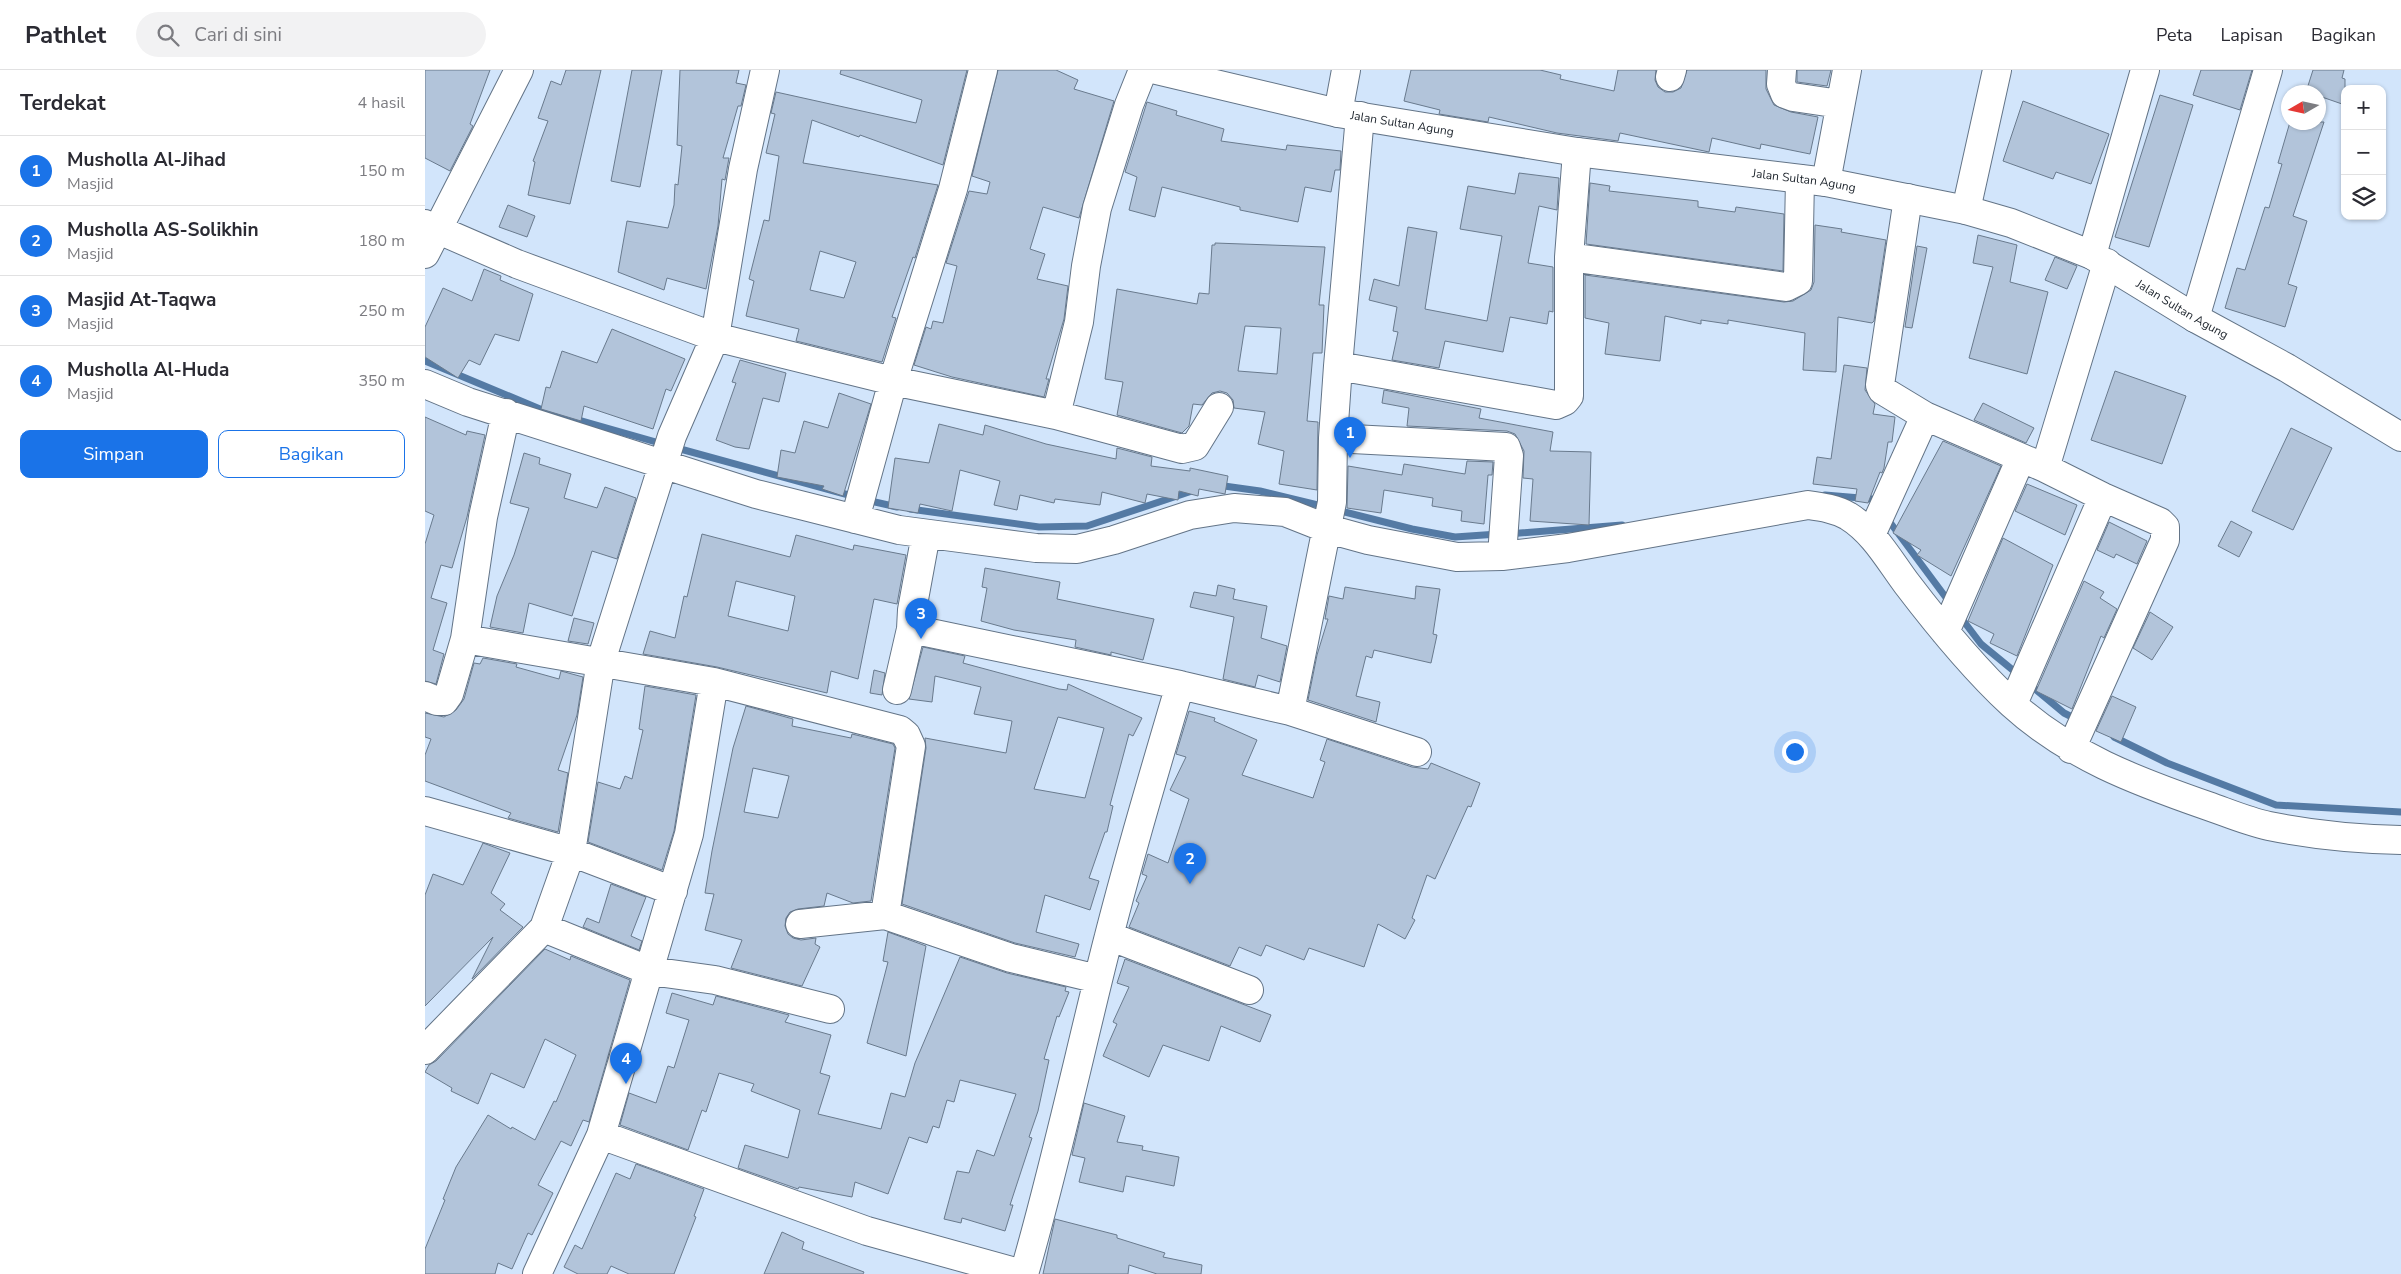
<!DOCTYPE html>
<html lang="id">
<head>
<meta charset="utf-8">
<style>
  :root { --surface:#fff; --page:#f2f2f3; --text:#2b2b33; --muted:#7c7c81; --line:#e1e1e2; --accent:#1a73e8 }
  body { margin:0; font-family:"Nunito Sans",sans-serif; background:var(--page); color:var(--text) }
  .controls { position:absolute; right:15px; top:15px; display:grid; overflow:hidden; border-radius:10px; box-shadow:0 1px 4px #0004 }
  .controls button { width:45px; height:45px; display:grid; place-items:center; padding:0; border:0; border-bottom:1px solid var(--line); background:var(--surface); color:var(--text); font:25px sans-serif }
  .compass { position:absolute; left:1856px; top:15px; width:45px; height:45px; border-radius:50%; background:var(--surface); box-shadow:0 1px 4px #0004; rotate:261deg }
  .you { position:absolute; left:1369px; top:681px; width:18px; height:18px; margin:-12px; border:4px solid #fff; border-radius:50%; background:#1a73e8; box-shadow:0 0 0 8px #1a73e833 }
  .badge { display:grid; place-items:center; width:32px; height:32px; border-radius:50%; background:var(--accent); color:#fff; font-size:16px; font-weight:700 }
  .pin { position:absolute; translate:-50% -41px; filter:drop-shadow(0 1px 2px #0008) }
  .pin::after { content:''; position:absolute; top:26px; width:18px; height:15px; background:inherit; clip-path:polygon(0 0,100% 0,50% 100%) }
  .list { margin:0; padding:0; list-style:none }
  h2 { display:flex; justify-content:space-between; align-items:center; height:65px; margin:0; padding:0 20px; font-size:21px }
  h2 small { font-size:16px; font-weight:400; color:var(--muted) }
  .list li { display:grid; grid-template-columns:32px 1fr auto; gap:15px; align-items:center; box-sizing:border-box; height:70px; padding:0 20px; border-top:1px solid var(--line) }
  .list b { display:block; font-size:19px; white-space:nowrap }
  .list p { margin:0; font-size:16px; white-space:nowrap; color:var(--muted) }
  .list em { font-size:16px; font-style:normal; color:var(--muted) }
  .actions { display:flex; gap:10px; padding:15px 20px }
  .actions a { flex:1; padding:11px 0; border:1px solid var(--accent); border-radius:10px; text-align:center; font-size:18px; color:var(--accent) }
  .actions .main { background:var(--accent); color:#fff }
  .icon { flex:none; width:28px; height:28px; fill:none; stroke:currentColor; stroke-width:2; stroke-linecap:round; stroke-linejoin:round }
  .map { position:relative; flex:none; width:1976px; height:1204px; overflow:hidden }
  header { display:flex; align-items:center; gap:30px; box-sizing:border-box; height:70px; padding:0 25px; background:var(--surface); border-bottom:1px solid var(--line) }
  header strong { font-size:24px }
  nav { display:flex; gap:28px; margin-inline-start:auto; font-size:18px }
  .search { width:350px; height:45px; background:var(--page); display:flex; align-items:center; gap:12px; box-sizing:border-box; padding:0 18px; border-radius:28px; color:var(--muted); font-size:19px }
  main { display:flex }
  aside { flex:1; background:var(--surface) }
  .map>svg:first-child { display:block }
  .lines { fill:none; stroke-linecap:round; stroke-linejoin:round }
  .stream { stroke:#547aa4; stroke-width:7 }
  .building { fill:#b2c4da; stroke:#697a8d; fill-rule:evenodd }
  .minor-casing { stroke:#637487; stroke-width:30 }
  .major-casing { stroke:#637487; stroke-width:30 }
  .minor { stroke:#fff; stroke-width:28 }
  .major { stroke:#fff; stroke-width:28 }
  .labels { text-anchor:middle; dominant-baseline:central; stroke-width:4.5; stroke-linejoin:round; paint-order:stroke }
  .street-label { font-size:12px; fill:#1c232b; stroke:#fff }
</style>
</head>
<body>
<header>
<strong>Pathlet</strong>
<div class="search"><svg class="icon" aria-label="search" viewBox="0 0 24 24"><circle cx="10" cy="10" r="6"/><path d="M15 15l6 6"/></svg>Cari di sini</div>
<nav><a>Peta</a><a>Lapisan</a><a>Bagikan</a></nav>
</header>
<main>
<aside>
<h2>Terdekat<small>4 hasil</small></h2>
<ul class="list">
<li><span class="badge">1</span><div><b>Musholla Al-Jihad</b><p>Masjid</p></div><em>150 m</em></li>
<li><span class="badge">2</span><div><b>Musholla AS-Solikhin</b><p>Masjid</p></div><em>180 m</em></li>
<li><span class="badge">3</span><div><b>Masjid At-Taqwa</b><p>Masjid</p></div><em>250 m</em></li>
<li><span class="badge">4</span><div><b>Musholla Al-Huda</b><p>Masjid</p></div><em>350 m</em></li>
</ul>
<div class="actions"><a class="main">Simpan</a><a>Bagikan</a></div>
</aside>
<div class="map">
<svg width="1976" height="1204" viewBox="0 0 1976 1204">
  <rect width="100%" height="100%" fill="#d2e5fb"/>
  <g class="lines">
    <!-- stream -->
    <path class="stream" d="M0,291L115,339L238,374
      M248,377L431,427
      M792,415L835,421L901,437
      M1400,425L1447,429L1453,437
      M441,430L472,437
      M485,439L614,457L662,456L770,420
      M912,440L987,459L1030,467L1073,464
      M1461,447L1525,533
      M1083,464L1197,455
      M1534,545L1556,574L1595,606
      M1603,613L1639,643L1653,650
      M1689,667L1742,693L1851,735L1976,742"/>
  </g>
  <!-- building -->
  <path class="building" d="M0,0H65L45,54L48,56L25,101L0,88Z
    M141,0H176L145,134L103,125L110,92L108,91L123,51L113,48L126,11L136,15Z
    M207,0H237L215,117L186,111Z
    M255,0H314L311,13L321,15L316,36H313L298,88H304L300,110L297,109L293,156L281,219L242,208L239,220L193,202L202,151L243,158L249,135L250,114L253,115L257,76L252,75Z
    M416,0H542L518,95L435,65L434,67L387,50L378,93L513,115L490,188L488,187L467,247L471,248L457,292L371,271L374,259L321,246L329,211L324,209L339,150L344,151L354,86L341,83L350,44L346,43L351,22L491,53L497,30L415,4ZM395,181L431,192L419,228L385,220Z
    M573,0H631L653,10L649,19L689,31L654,148L618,137L605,179L620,184L612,209L643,216L639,249L621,309H624L619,327L527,307L489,295L501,257L506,259L508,251L518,253L532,196L521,193L544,121L562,124L565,112L547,106Z
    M986,0H1115L1136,5L1135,9L1189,21L1193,0H1231L1230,10L1233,17L1240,22H1248L1256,18L1262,0H1341V19L1349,35L1366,42L1393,47L1385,84L1336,74L1335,79L1287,68L1284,82L1195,63L1193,71L1132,63L1064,47L1063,52L1014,44L1015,40L979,31Z
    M1372,0H1406L1402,16L1372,12Z
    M1776,0H1827L1815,40L1768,25Z
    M1888,0H1919L1917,8L1920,9V35L1894,26V22H1881Z
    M1735,25L1768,35L1724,177L1690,167Z
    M1598,31L1684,64L1666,114L1631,102L1628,109L1578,91Z
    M722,32L752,41L751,45L799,59L796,71L861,80L862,75L916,81L915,100H910L906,122L880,117L873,152L815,140V137L737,117L730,147L704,140L712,107L700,102Z
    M1865,52H1899L1868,146L1882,151L1863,214L1872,217L1860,257L1800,238L1812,198L1820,200L1840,137L1844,138L1857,94L1853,93Z
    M1094,103L1134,108L1132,140L1114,136L1103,193L1128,197V242L1124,241L1122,254L1085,247L1078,282L1020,271L1014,298L967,290L973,262L968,261L972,237L944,230L949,209L974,216L983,157L1012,162L1000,239L1062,251L1077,166L1035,159L1043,116L1090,124Z
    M1165,113L1185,116L1184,121L1273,131V137L1310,142L1311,137L1359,144L1358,201L1161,174Z
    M83,135L110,146L102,167L74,157Z
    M1390,155L1417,159L1416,162L1461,170L1449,251L1447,253L1413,247L1411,302L1378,300L1380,263L1303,250V254L1276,250V254L1240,246L1235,291L1180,284L1184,253L1160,248V205L1359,232L1368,231L1386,220L1389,212Z
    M1553,165L1592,175L1585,212L1623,222L1602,304L1544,288L1568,197L1548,193Z
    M790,173L900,177L894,235H899L897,283H888L882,351L893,352L892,420L854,414L859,381L833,374L840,342L809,338L808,330L802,323L795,321L787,323L777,335L768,334L764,356L757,363L692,345L698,312L680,309L692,219L772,234L774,223L784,224L787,175H790ZM820,256L856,258L852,304L813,301Z
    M1492,176L1502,178L1487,258L1480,257Z
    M1630,187L1652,196L1642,219L1620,210Z
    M59,199L76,206L75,210L108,224L94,271L70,264L55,295L44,290L33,308L0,287V257L18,218L47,231Z
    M187,259L260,289L246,321L241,319L228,359L159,336L156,351L116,339L121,317L125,318L137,281L172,293Z
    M315,290L361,303L354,332L338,328L324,379L310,377L291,370L311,313L307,312Z
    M1419,295L1442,298L1440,320L1450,334L1448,344L1470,347L1467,372H1463L1459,398L1457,403L1455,402L1443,433L1430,431L1432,419L1388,414L1392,387L1406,389Z
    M1690,301L1761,326L1737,394L1666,370Z
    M959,320L1056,339L1054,348L1128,362L1125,381L1166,382L1164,455L1105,451L1108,409L1098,408L1099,381L1090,364L1082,361L982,356L984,338L957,333Z
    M414,323L446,334L418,426L397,419L399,416L352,407L356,380L370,383L379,351L403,358Z
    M1558,333L1609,358L1601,373L1549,350Z
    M0,347L41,365L42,361L60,365L42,447L27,498L16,495L6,528L22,533L8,580L19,584L11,614L0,611V474L9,445L0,441Z
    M514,354L558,365L560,355L621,374L691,389L692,378L727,387L726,396L765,401V398L803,406L800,424L774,419L773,426L754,421L753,430L722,424L720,433L677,422L675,435L630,429L629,433L595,425L592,440L569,435L575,411L535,400L527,441L495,434L493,443L463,438L470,388L504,393Z
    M1866,358L1907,378L1868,460L1827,441Z
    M1518,371L1576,396L1526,506L1492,485L1496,480L1468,463Z
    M99,383L115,388L114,394L146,404L139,428L172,438L180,417L211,428L192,489L167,481L147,546L104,533L98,563L65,557L72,526L89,485L104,438L85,433Z
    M1042,391L1068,392L1067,405H1063L1059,454L1036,451L1037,441L1007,436L1008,428L959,420L956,443L922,438L923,396L977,405L979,394L1040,404Z
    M1602,414L1652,435L1640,465L1590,441Z
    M1806,451L1827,462L1814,487L1793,476Z
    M1684,452L1722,471L1712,494L1691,484L1689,488L1672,480Z
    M277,464L365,487L371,465L428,480L429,475L481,485L472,534L449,529L433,609L406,601L402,623L292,597L218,584L225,561L250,568L259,526L262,527ZM311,511L370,526L363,561L303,546Z
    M1578,468L1628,495L1592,586L1565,573L1569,564L1543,551Z
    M560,498L635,512L632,529L729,549L718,590L686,582V585L650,577L651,570L589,560L556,551L562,518L557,517Z
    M1659,511L1679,522L1675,528L1692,539L1679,568L1676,566L1647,639L1611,621Z
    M793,515L810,519L808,529L842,536L836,568L862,576L855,612L833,605L830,617L798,609L809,547L765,537L769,522L791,526Z
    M991,516L1015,519L1008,564L1012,565L1006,593L949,580L947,588L941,586L931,626L955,632L951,652L883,630L892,585L903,549H900L904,526L918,529L920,517L990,529Z
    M1725,542L1748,557L1727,590L1708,578Z
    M149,548L169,553L163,574L143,571Z
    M498,577L540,586L538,593L634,619L642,620L643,614L717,648L708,666L704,664L685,735L688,736L682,762H680L664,808L674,811L665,840L620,825L611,862L654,874L650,887L590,873L477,834L501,678L500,668L581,683L587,651L549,644L556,617L510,606L507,632L484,629ZM633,647L679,658L660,728L609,719Z
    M58,588L92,594L91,597L134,609L136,601L158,607L152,645L133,700L143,703L133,762L83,748L86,743L0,711V685L6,669L0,667V643L19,647L31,640L39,629L49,593L55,594Z
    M449,600L460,603L457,625L445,623Z
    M220,616L271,625L249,761L237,800L163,772L173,712L195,719L200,706L207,709L218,660L214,659Z
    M1687,626L1711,637L1696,672L1671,661Z
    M321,636L368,649L367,656L426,668L427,664L468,674L470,678L446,831L428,833L402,823L399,836L373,839L365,842L361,848L360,856L363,864L368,868L376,870L391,868L390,874L395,877L377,916L306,898L317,870L280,860L289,824L280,823L287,781L308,678ZM328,698L364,706L353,748L319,742Z
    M764,641L790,648L789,651L832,670L817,705L888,728L900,692L895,690L902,669L987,697L1003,699L1006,693L1055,713L1046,737L1043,736L1010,809L1002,805L987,848L990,850L980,869L953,854L939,897L884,878L879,890L841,875L836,886L814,877L805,896L704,857L714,833L711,831L722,806L717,804L723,784L743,793L764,729L745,720L761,687L751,684Z
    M58,773L85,783L66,823L80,834L75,840L98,857L47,909L68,867L0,936V825L8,804L38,815Z
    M186,814L221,827L206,866L217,871L214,880L158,857L162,848L174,853Z
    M463,862L501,876L481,986L442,973L463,892L458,891Z
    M120,879L145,890L146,886L205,910L164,1052L158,1050L146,1076L136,1071L113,1115L128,1123L107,1165L103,1163L87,1199L73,1193L70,1204H0V1179L20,1130L18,1129L31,1097L63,1045L86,1059L87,1057L110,1070L129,1031L131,1032L151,985L120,969L99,1018L66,1003L53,1034L26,1021L27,1018L0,1002L4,995L11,991Z
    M535,887L582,903L641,917L640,921L644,922L634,947L632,946L619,989L624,990L613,1041L604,1067L607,1068L585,1135H588L580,1161L537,1148L536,1153L519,1149L532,1101L544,1103L552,1080L569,1086L591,1024L535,1010L529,1032L522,1030L514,1058L508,1056L502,1073L484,1067L463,1124L430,1112L427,1127L374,1117L373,1119L313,1098L320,1075L363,1088L375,1040L326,1021L329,1014L294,1003L281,1042L277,1040L263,1080L195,1055L204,1023L231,1033L243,996L249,998L264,950L241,943L247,923L288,935L291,926L364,945L360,952L406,965L395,1003L405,1006L393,1044L456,1059L466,1023L480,1027L490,993Z
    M700,889L846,945L835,972L796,956L784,991L738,975L724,1007L678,986L692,954L688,952L704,917L692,913Z
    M659,1033L700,1046L692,1072L718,1076L717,1080L754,1087L749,1116L701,1106L698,1122L654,1112L660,1088L647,1085Z
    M211,1094L279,1119L269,1146L271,1147L249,1204H204L186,1196L182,1204H153L139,1197L150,1175L157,1179L191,1103L205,1109Z
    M630,1149L692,1165V1168L740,1183L738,1187L777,1195L776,1204H732L704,1195L703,1204H618Z
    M357,1162L379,1172L377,1179L439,1202L438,1204H339Z"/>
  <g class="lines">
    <defs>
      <path id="minor" d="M1357,0L1356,14L1360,24L1368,27L1415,34
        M1245,7L1247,0
        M913,43L921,0
        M1401,112L1422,0
        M1483,128L1455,315L1457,320L1500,346L1620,398L1678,427L1735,452L1740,457V470L1646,679
        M1541,140L1572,0
        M0,154L92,194L290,267L468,311L631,345L757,379L770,376L794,337
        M0,184L94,0
        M1667,185L1720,0
        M1144,187L1361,217L1373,211L1375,109
        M1770,248L1843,0
        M913,296L1131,335L1140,331L1144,326V187L1152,82
        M0,314L43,332L331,424L379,436L474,460L611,478L652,479L689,470L765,445L809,438L860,442L903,459L943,470L1032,487L1077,486L1143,478L1383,435C1397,437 1411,439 1423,446C1449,462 1464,490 1482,514C1514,556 1548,598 1587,634C1644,686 1711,711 1783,736C1803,743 1824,752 1844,756C1888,765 1932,769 1976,770
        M81,343L58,447L40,569L289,612L475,660L481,665L486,676L460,845
        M631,345L654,252L661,196L672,138L704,35L718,0
        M908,368L1081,377L1084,386L1077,486
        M1620,398L1682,193
        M430,449L468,311L528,119L558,0
        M501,464L487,540L486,559L755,615L865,641L907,432L908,368L913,296L935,46
        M1446,465L1500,346
        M1520,562L1596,388
        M472,620L486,559
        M0,626L12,631H19L24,624L40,569
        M1588,634L1678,427
        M865,641L992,682
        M0,741L146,782L176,591L247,366L290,267L318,99L340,0
        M375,854L460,845L586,888L673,909
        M119,858L146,782L248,821
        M684,866L824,920
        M0,980L119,858L225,901L290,910L405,939
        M176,1065L442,1161L597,1204
        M112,1204L176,1065L264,764L289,612
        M599,1204C627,1107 649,1008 673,910C697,811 726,713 755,615"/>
      <g id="major">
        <path id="s1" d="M731,0L913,43L1152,82L1401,112L1541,140L1586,153L1667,185L1770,248L1862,298L1976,367"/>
      </g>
    </defs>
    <!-- minor casing -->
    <use href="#minor" class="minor-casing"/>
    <!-- major casing -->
    <use href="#major" class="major-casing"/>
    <!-- minor -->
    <use href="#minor" class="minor"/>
    <!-- major -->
    <use href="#major" class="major"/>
  </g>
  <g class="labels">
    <!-- street labels -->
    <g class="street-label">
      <text stroke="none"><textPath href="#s1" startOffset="252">Jalan Sultan Agung</textPath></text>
      <text stroke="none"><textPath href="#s1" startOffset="658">Jalan Sultan Agung</textPath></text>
      <text stroke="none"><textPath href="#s1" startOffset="1062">Jalan Sultan Agung</textPath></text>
    </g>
  </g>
</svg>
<div class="controls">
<button>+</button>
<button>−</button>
<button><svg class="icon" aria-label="layers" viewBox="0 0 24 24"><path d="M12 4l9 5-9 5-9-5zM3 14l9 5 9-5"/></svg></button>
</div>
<svg class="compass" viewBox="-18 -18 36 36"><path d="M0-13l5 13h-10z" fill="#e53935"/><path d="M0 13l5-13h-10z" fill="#7c7c81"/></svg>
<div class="you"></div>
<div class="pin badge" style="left:925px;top:388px">1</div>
<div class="pin badge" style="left:765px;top:814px">2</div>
<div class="pin badge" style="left:496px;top:569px">3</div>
<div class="pin badge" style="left:201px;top:1014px">4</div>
</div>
</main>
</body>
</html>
